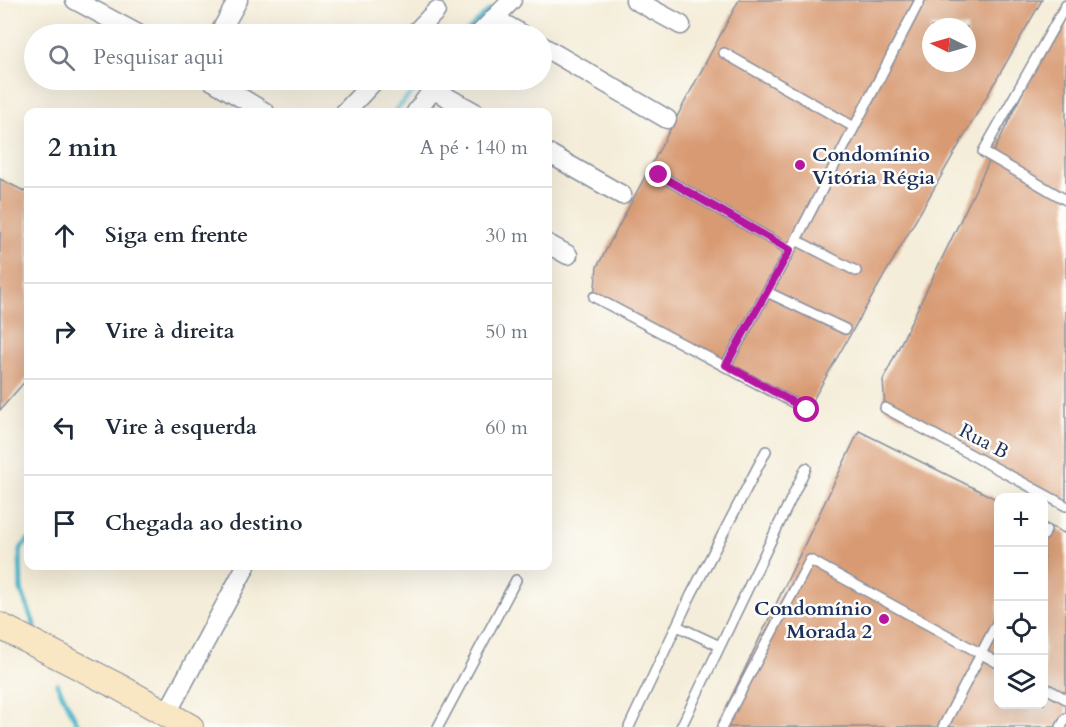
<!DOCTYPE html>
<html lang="pt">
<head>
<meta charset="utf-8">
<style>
  :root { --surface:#fff; --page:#f2f2f3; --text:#1f2937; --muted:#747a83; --line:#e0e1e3 }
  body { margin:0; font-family:Cardo,serif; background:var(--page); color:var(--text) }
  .controls { position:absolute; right:18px; bottom:18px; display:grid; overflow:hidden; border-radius:12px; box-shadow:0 6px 24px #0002 }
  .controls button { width:54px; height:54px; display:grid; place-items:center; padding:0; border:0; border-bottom:2px solid var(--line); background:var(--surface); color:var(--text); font:30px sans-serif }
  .compass { position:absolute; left:922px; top:18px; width:54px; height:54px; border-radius:50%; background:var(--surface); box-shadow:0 6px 24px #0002; rotate:275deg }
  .stop { position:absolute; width:18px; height:18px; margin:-14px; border:4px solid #b5179e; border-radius:50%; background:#fff }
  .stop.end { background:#b5179e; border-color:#fff; box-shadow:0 2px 6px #0008 }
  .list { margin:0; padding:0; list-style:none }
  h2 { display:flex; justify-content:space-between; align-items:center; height:78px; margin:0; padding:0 24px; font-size:26px }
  h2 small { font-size:20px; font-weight:400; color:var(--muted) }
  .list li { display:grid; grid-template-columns:39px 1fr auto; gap:18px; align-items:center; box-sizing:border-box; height:96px; padding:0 24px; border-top:2px solid var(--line) }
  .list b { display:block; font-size:22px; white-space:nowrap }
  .list em { font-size:20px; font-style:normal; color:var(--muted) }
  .icon { flex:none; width:33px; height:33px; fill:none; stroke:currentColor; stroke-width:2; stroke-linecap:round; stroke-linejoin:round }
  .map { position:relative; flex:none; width:1066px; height:727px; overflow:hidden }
  .search { position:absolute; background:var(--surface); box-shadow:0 6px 24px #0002; left:24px; top:24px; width:528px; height:66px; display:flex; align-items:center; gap:15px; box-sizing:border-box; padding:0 21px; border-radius:33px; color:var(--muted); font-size:22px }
  .panel { position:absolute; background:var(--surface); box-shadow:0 6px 24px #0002; left:24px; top:108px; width:528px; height:462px; border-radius:12px }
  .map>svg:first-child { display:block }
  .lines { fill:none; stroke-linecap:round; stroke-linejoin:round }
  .stream { stroke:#4cb5ca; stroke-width:5 }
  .building { fill:#d89a72; fill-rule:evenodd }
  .service-casing { stroke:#888e9c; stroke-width:12 }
  .minor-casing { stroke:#888e9c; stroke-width:21 }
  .secondary-casing { stroke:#888e9c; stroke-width:28 }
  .service { stroke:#fff; stroke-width:9 }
  .minor { stroke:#fff; stroke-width:18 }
  .secondary { stroke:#f9e7c3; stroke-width:26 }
  .route { stroke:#b5179e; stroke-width:8 }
  .poi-dot { fill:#b5179e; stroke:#fdfcf7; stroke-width:2 }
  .labels { text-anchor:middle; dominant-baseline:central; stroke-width:5; stroke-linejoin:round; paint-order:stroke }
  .poi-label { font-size:20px; font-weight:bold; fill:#1b2f5e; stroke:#fdfcf7; text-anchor:start }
  .street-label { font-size:20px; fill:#1b2f5e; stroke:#fdfcf7 }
</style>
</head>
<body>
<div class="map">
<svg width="1066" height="727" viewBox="0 0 1066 727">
  <rect width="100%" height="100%" fill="#fdfcf7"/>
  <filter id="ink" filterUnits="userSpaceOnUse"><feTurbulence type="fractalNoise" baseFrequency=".0167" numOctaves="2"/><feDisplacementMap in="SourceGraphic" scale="12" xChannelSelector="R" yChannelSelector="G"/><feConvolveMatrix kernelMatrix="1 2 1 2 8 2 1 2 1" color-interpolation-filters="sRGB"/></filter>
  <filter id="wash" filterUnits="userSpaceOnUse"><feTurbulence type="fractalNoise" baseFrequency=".008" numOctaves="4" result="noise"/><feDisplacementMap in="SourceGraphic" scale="24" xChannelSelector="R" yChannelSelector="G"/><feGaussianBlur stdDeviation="1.35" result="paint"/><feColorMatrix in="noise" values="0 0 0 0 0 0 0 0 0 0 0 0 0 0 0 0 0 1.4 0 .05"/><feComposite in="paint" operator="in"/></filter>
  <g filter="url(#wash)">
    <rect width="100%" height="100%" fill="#f4edd9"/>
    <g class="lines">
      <!-- stream -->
      <path class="stream" d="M465,34L490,10
        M394,112L424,80
        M28,540L20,550L21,590L35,627
        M57,684L79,727"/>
    </g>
    <g id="blocks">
      <!-- building -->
      <path class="building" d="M739,0H1042L807,410L594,297L597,267ZM931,27H967V63H931Z
        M1063,9L1066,11V501L885,408L883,380Z
        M0,179L28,193V378L0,410Z
        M859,431L998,500V704H1044V523L1066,534V727H717Z"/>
    </g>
  </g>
  <g filter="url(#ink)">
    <use href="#blocks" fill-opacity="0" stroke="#888e9c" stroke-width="1.5"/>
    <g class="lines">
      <defs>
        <path id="service" d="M1066,5L983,152L1066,200
          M724,53L854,127
          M659,175L790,250
          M796,240L856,271
          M767,292L845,329
          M594,297L807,410
          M726,365L796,240L920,0
          M885,408L1066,506
          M1044,535L1046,530
          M677,626L720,646
          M1044,687L1066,699
          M438,727L516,580
          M629,727L691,595L766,451
          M681,727L806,468
          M722,727L810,560L998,663
          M943,727L998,621
          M1061,727L1066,718"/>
        <path id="minor" d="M75,0L138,34
          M635,0L681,25
          M494,18L522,34
          M219,34L238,0
          M414,34L436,11
          M479,34L512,0
          M542,46L667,119
          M211,80L265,112
          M432,89L474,112
          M345,112L375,80
          M416,112L440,80
          M548,153L622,195
          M548,244L568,255
          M166,715L246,566"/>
        <path id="secondary" d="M0,626L119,687L190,727"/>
      </defs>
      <!-- service casing -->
      <use href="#service" class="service-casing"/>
      <!-- minor casing -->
      <use href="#minor" class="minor-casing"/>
      <!-- secondary casing -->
      <use href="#secondary" class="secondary-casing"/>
      <!-- service -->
      <use href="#service" class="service"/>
      <!-- minor -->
      <use href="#minor" class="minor"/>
      <!-- secondary -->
      <use href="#secondary" class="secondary"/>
    </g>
  </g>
  <g class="lines" filter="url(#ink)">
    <!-- route -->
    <path class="route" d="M659,175L790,250L726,365L807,410"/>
  </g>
  <!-- markers -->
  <g class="poi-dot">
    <circle cx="800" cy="165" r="6"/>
    <circle cx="884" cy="619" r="6"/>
  </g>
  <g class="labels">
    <!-- poi labels -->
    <g class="poi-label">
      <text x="812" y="154">Condomínio<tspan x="812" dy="23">Vitória Régia</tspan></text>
      <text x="872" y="608" text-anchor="end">Condomínio<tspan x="872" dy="23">Morada 2</tspan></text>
    </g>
    <!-- street labels -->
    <g class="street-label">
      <text transform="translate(984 441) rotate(28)">Rua B</text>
    </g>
  </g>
</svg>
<div class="controls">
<button>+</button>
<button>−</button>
<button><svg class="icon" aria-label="locate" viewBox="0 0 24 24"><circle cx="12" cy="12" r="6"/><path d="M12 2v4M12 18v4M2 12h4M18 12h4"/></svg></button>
<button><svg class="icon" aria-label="layers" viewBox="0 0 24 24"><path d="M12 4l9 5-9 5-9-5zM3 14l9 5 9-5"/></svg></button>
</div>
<svg class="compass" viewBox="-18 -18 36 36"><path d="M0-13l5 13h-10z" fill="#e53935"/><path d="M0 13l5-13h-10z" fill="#747a83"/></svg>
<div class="stop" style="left:807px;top:410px"></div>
<div class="stop end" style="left:659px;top:175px"></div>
<div class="search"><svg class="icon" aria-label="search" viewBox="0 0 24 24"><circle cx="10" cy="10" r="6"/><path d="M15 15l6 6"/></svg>Pesquisar aqui</div>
<section class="panel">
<h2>2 min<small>A pé · 140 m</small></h2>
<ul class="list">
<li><svg class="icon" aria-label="ahead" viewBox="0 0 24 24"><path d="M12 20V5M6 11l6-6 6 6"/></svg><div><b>Siga em frente</b></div><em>30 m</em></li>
<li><svg class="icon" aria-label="right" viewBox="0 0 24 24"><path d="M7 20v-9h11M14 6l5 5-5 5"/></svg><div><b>Vire à direita</b></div><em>50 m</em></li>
<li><svg class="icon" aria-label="left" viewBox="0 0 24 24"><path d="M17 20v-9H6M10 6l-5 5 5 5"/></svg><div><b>Vire à esquerda</b></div><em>60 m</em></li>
<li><svg class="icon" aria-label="arrive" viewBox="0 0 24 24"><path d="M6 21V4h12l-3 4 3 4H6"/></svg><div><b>Chegada ao destino</b></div></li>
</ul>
</section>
</div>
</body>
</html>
